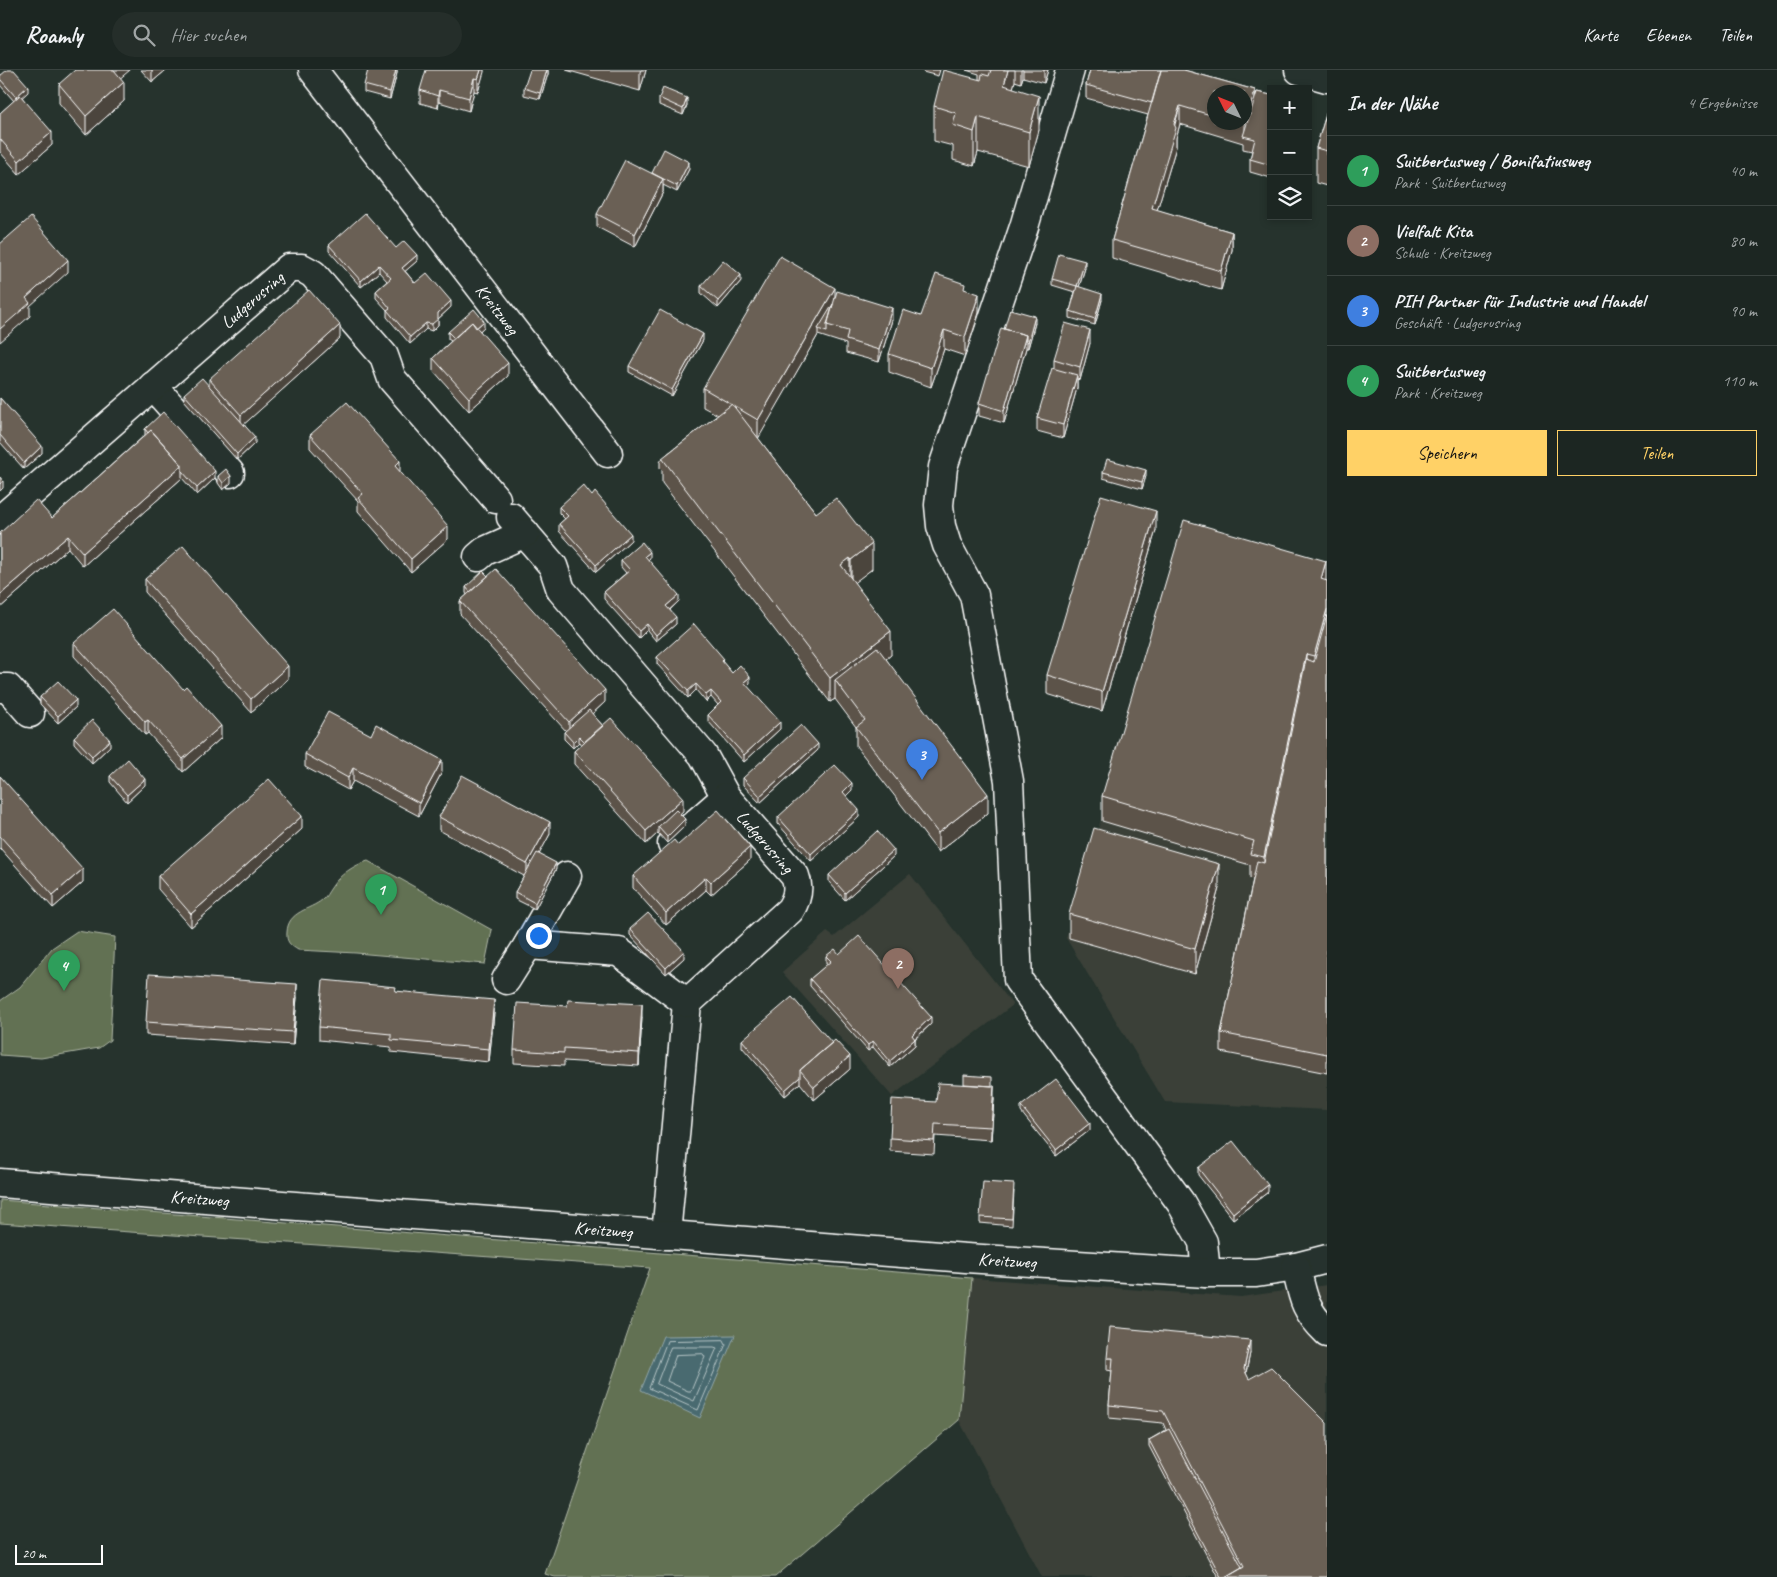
<!DOCTYPE html>
<html lang="de">
<head>
<meta charset="utf-8">
<style>
  :root { --surface:#1c2622; --page:#252e2a; --text:#f1f3f6; --muted:#a0a5a5; --line:#3a4340; --accent:#ffd166 }
  body { margin:0; font-family:Caveat,sans-serif; background:var(--page); color:var(--text) }
  .controls { position:absolute; right:15px; top:15px; display:grid; overflow:hidden; border-radius:0px; box-shadow:0 2px 8px #0003 }
  .controls button { width:45px; height:45px; display:grid; place-items:center; padding:0; border:0; border-bottom:1px solid var(--line); background:var(--surface); color:var(--text); font:25px sans-serif }
  .compass { position:absolute; left:1207px; top:15px; width:45px; height:45px; border-radius:50%; background:var(--surface); box-shadow:0 2px 8px #0003; rotate:313deg }
  .scale { position:absolute; left:15px; bottom:12px; width:88px; box-sizing:border-box; padding-left:5px; border:2px solid #fff; border-top:0; font-size:14px; line-height:18px; white-space:nowrap; color:#fff; -webkit-text-stroke:4px #26332d; paint-order:stroke }
  .you { position:absolute; left:538px; top:865px; width:18px; height:18px; margin:-12px; border:4px solid #fff; border-radius:50%; background:#1a73e8; box-shadow:0 0 0 8px #1a73e833 }
  .badge { display:grid; place-items:center; width:32px; height:32px; border-radius:50%; background:var(--accent); color:#fff; font-size:16px; font-weight:700 }
  .pin { position:absolute; translate:-50% -41px; filter:drop-shadow(0 1px 2px #0008) }
  .pin::after { content:''; position:absolute; top:26px; width:18px; height:15px; background:inherit; clip-path:polygon(0 0,100% 0,50% 100%) }
  .list { margin:0; padding:0; list-style:none }
  h2 { display:flex; justify-content:space-between; align-items:center; height:65px; margin:0; padding:0 20px; font-size:21px }
  h2 small { font-size:16px; font-weight:400; color:var(--muted) }
  .list li { display:grid; grid-template-columns:32px 1fr auto; gap:15px; align-items:center; box-sizing:border-box; height:70px; padding:0 20px; border-top:1px solid var(--line) }
  .list b { display:block; font-size:19px; white-space:nowrap }
  .list p { margin:0; font-size:16px; white-space:nowrap; color:var(--muted) }
  .list em { font-size:16px; font-style:normal; color:var(--muted) }
  .actions { display:flex; gap:10px; padding:15px 20px }
  .actions a { flex:1; padding:11px 0; border:1px solid var(--accent); border-radius:0px; text-align:center; font-size:18px; color:var(--accent) }
  .actions .main { background:var(--accent); color:#111 }
  .icon { flex:none; width:28px; height:28px; fill:none; stroke:currentColor; stroke-width:2; stroke-linecap:round; stroke-linejoin:round }
  .map { position:relative; flex:none; width:1327px; height:1507px; overflow:hidden }
  header { display:flex; align-items:center; gap:30px; box-sizing:border-box; height:70px; padding:0 25px; background:var(--surface); border-bottom:1px solid var(--line) }
  header strong { font-size:24px }
  nav { display:flex; gap:28px; margin-inline-start:auto; font-size:18px }
  .search { width:350px; height:45px; background:var(--page); display:flex; align-items:center; gap:12px; box-sizing:border-box; padding:0 18px; border-radius:28px; color:var(--muted); font-size:19px }
  main { display:flex }
  aside { flex:1; background:var(--surface) }
  .map>svg:first-child { display:block }
  .built { fill:#3b4139 }
  .green { fill:#627152; stroke:#b0b8a8 }
  .water { fill:#496b70; stroke:#92a6a9 }
  .lines { fill:none; stroke-linecap:round; stroke-linejoin:round }
  .shore { stroke:#b6c4c6; stroke-width:1 }
  .minor-casing { stroke:#fff; stroke-width:31 }
  .major-casing { stroke:#fff; stroke-width:31 }
  .minor { stroke:#26332d; stroke-width:28 }
  .major { stroke:#26332d; stroke-width:28 }
  .wall { fill:#5c5349; stroke:#fff; fill-rule:evenodd }
  .shaded-wall { fill:#4b443c; stroke:#fff }
  .building { fill:#6b6155; stroke:#fff }
  .labels { text-anchor:middle; dominant-baseline:central; stroke-width:4.5; stroke-linejoin:round; paint-order:stroke }
  .street-label { font-size:18px; fill:#fff; stroke:#26332d }
</style>
</head>
<body>
<header>
<strong>Roamly</strong>
<div class="search"><svg class="icon" aria-label="search" viewBox="0 0 24 24"><circle cx="10" cy="10" r="6"/><path d="M15 15l6 6"/></svg>Hier suchen</div>
<nav><a>Karte</a><a>Ebenen</a><a>Teilen</a></nav>
</header>
<main>
<div class="map">
<svg width="1327" height="1507" viewBox="0 0 1327 1507">
  <rect width="100%" height="100%" fill="#26332d"/>
  <filter id="ink" filterUnits="userSpaceOnUse"><feTurbulence type="fractalNoise" baseFrequency=".02" numOctaves="2"/><feDisplacementMap in="SourceGraphic" scale="10" xChannelSelector="R" yChannelSelector="G"/><feConvolveMatrix kernelMatrix="1 2 1 2 8 2 1 2 1" color-interpolation-filters="sRGB"/></filter>
  <g filter="url(#ink)">
    <!-- built -->
    <path class="built" d="M1183,472L1327,513V1040L1165,1032L1066,868Z
      M910,804L1013,935L892,1026L782,902L827,862L834,867Z
      M972,1208L1241,1227L1327,1215V1507H1042L959,1350Z"/>
    <!-- green -->
    <path class="green" d="M368,791L492,860L485,894L356,883L298,880C290,875 286,872 287,862C288,841 310,840 322,830C326,827 328,822 331,818C339,805 354,795 368,791Z
      M77,861L115,867L110,970L99,978L41,988L0,985V931L20,917L52,878Z
      M0,1130L972,1208L959,1350L775,1507H555L545,1504L650,1198L0,1153Z"/>
    <!-- water -->
    <path class="water" d="M735,1265L700,1348L641,1320L663,1266Z"/>
    <g class="lines">
      <!-- shore -->
      <path class="shore" d="M724,1270L726,1274L698,1340L649,1318L667,1271Z
        M671,1277H714L717,1278L694,1331L657,1314Z
        M703,1284L705,1287L691,1321H688L667,1311L676,1285Z"/>
      <defs>
        <g id="minor">
          <path id="s1" d="M313,0L608,383"/>
          <path d="M1070,0L1024,157L943,397L939,435L941,456L947,475L974,525L1009,711L1018,910L1181,1133L1203,1172L1206,1203"/>
          <path d="M153,316L230,403"/>
          <path id="s2" d="M511,447L553,496L561,520L703,685L726,727L795,806C800,819 797,829 790,840L687,933L666,1165"/>
          <path id="s3" d="M0,450L289,198H302L313,204L384,286L392,309L496,429"/>
          <path d="M478,487L485,481L525,463"/>
          <path d="M0,618H8L30,643"/>
          <path d="M672,774L726,727"/>
          <path d="M528,875L619,882L687,933"/>
          <path d="M506,910L528,875L567,806"/>
          <path id="s4" d="M0,1113L966,1188L1206,1203H1256L1296,1197L1327,1189"/>
          <path d="M1296,1197C1303,1227 1304,1240 1327,1262"/>
        </g>
        <path id="major" d="M1299,0L1327,8"/>
      </defs>
      <!-- minor casing -->
      <use href="#minor" class="minor-casing"/>
      <!-- major casing -->
      <use href="#major" class="major-casing"/>
      <!-- minor -->
      <use href="#minor" class="minor"/>
      <!-- major -->
      <use href="#major" class="major"/>
    </g>
    <!-- wall -->
    <path class="wall" d="M141,0H166L152,12Z
      M397,0V3L390,29L364,22V15Z
      M484,0L478,22L474,21L469,41L439,32L438,38L420,33V20Z
      M548,0V4L540,29L524,25V18Z
      M566,0H646L640,21Z
      M923,0H940L938,6L923,2Z
      M966,0H1048L1044,13L1023,7L1021,13L1015,11L1013,18L1039,60L1029,96L978,82L974,96L953,90V76L934,71V36L979,10V4Z
      M1090,0H1184L1255,20V27L1257,22L1271,25V108L1250,102V89L1252,81L1243,79V73L1180,54L1176,68V77L1157,140L1232,162V180L1221,220L1112,188V170L1148,45L1086,28V15ZM1214,22H1244V52H1214Z
      M0,6L28,22L22,27L52,75L19,104L0,82V43L14,31L0,15Z
      M120,8L124,31L86,65L59,33V14Z
      M659,28L687,35L683,45L659,35Z
      M1327,41V116L1316,113V78Z
      M689,99L677,122L663,115V122L635,177L597,157V144L652,103Z
      M329,175L396,178L417,191L405,201L415,213L451,237L438,249V255L432,261L426,259L410,274L387,247V240L376,228V221L387,211L379,202L361,217L329,181Z
      M1085,198L1079,217L1102,230L1095,255L1070,248V241L1075,222L1052,215V209Z
      M741,211L718,238L701,223V216Z
      M965,220L979,243L965,286L944,279L931,317L889,302V284L921,246Z
      M835,227L892,250L879,292L846,283V274L818,265L758,368L816,443L872,499L854,512L891,585L886,589L988,743L938,782L856,676V657L835,629L830,632L662,413V400L660,398V392L662,389L667,384L718,345L703,337V318Z
      M1035,253L1028,278H1026L1004,353L979,346V333L1004,259Z
      M484,257L480,261L508,306L469,341L433,300V288L451,271L448,269V262Z
      M340,268L244,354L255,373L237,390L184,330V324L209,316V309Z
      M703,270L672,326L629,302V296Z
      M1090,273L1080,310L1077,309V318L1063,368L1037,361V348L1054,298V289Z
      M0,328L42,383L24,399L0,372Z
      M145,359L215,408L197,425L182,408L83,496L68,478L0,538V463L52,448L145,365Z
      M310,365L400,402L448,469L411,502L358,441V431L310,378Z
      M1103,402L1146,406L1142,419L1103,408Z
      M218,406L231,413L223,420L218,413Z
      M559,437L631,470L596,502L559,461V454L565,449L559,443Z
      M1156,460L1102,641L1047,624V605Z
      M650,488L648,490L679,531L670,540L676,554L656,571L647,560L639,568L604,529V522L626,503L621,497V490Z
      M145,509L288,609L251,642L145,522Z
      M1326,510L1327,511V1003L1221,982V963L1253,809L1250,808V795L1102,751V726Z
      M466,517L605,632L592,644L683,741L680,743L685,756L667,773L658,763L646,774L574,694V681L581,675L579,672L573,678L564,669V662L566,661L460,544V531L467,525L466,523Z
      M74,573L221,668L183,702L148,663L145,665L74,586Z
      M657,587L724,594L732,603L750,613L747,616L780,659L744,692L708,651V645L718,635L711,627L706,632L696,620L688,628L657,594Z
      M40,627L76,637L58,653L40,634Z
      M371,665L442,702L419,746L353,711L348,720L305,697V684Z
      M74,667L110,676L92,693L74,673Z
      M818,680L760,733L743,715V708Z
      M0,706L83,812L53,838L0,778Z
      M110,706L145,715L127,732L110,712Z
      M852,720L846,726L859,747L811,791L778,754V747Z
      M439,747L550,764L539,784L556,799L535,839L515,829V822L524,806L439,760Z
      M302,759L191,857L158,819V806Z
      M678,775L750,790L711,825L706,820L666,855L633,818V806Z
      M894,786L845,830L829,812V805Z
      M1219,818L1195,904L1069,868V844Z
      M630,859L684,888L666,904L630,865Z
      M839,884L931,954L915,969V975L890,997L873,977L868,981L810,916V909L828,894L826,893V886Z
      M396,921L494,943L489,992L391,982V977L319,970V957Z
      M297,927L293,975L146,965V952Z
      M642,947L639,996L564,991V996L514,993V980Z
      M742,970L850,999L814,1030L800,1013L785,1026L742,977Z
      M992,1016L994,1029L991,1070L935,1066L934,1084L890,1081V1068L936,1032Z
      M1021,1036L1090,1060L1056,1086L1021,1042Z
      M1198,1098L1268,1122L1233,1149L1198,1105Z
      M1014,1121L1012,1156L980,1153V1147Z
      M1250,1283L1246,1303L1327,1507H1218L1149,1376V1370L1166,1360L1163,1353L1109,1348V1335L1112,1301L1107,1300V1288Z"/>
    <!-- shaded-wall -->
    <path class="shaded-wall" d="M111,0H130L111,16Z
      M152,0H166L152,12Z
      M396,0H397V3L390,29V22Z
      M481,0H484V2L478,22V9Z
      M547,0H548V4L540,29V23Z
      M641,0H646L640,21V2Z
      M1008,0H1015V11L1004,50V15Z
      M1021,0H1023V7L1021,13Z
      M1044,0H1048L1044,13Z
      M474,8V21L469,41V28Z
      M124,12V31L86,65V46Z
      M28,16V22L16,33V27Z
      M439,20V32L438,38V26Z
      M1255,20V39L1245,66V54Z
      M1039,26V60L1029,96V62Z
      M687,28V35L683,45V39Z
      M1180,36V54L1176,68V77L1152,157V138Z
      M978,47V82L974,96V62Z
      M52,62V75L19,104V91Z
      M689,92V99L677,122V116Z
      M663,109V122L635,177V164Z
      M1232,162V180L1221,220V201Z
      M417,185V191L402,204V198Z
      M68,190V202L30,236V246L0,272V259L26,228Z
      M1085,191V198L1077,223V216Z
      M379,195V202L361,217V211Z
      M741,205V211L718,238V231Z
      M835,218V237L831,243L818,259V265L758,369V350Z
      M979,224V243L965,286V267Z
      M1102,224V230L1095,255V249Z
      M451,231V237L438,249V255L432,261V254L438,243Z
      M892,238V250L879,292V280Z
      M1035,246V253L1028,278V272Z
      M484,251V257L473,267V261Z
      M426,253V259L410,274V267Z
      M340,255V268L241,357V345Z
      M944,260V279L931,317V298Z
      M1090,260V273L1080,310V297Z
      M703,264V270L672,326V320Z
      M1026,265V278L1004,353V341Z
      M508,293V306L469,341V328Z
      M1077,305V318L1063,368V355Z
      M255,367V373L237,390V384Z
      M42,376V383L24,399V393Z
      M400,391V404L395,396Z
      M182,395V408L83,496V483Z
      M1146,400V406L1142,419V412Z
      M215,401V408L197,425V418Z
      M231,406V413L223,420V413Z
      M3,411V418L0,421V414Z
      M1156,441V460L1102,641V622Z
      M448,456V469L411,502V489Z
      M631,464V470L596,502V495Z
      M68,466V478L0,538V525Z
      M872,474V499L851,515V490Z
      M650,482V488L645,493V486Z
      M850,488V513L841,495Z
      M1326,491V516L1321,509Z
      M679,525V531L666,543V536Z
      M1327,539V563L1314,611V586Z
      M676,547V554L656,571V565Z
      M647,554V560L639,568V561Z
      M891,561V585L844,622L835,610V629L830,632V608Z
      M1306,584V608L1264,811V787Z
      M288,596V609L251,642V629Z
      M750,607V613L744,619V612Z
      M696,614V620L688,628V621Z
      M605,620V632L569,665V652Z
      M711,621V627L706,632V625Z
      M76,630V637L58,653V646Z
      M148,650V663L145,665V652Z
      M780,652V659L744,692V685Z
      M221,656V668L183,702V689Z
      M579,666V672L573,678V672Z
      M110,670V676L92,693V686Z
      M818,674V680L760,733V726Z
      M442,690V702L419,746V733Z
      M353,698V711L348,720V708Z
      M145,709V715L127,732V725Z
      M852,713V720L843,729V722Z
      M988,724V743L938,782V763Z
      M683,728V741L661,760L658,757V763L646,774V761Z
      M859,740V747L811,791V784Z
      M302,746V759L191,857V844Z
      M685,749V756L667,773V767Z
      M550,752V764L527,807V794Z
      M750,777V790L711,825V812Z
      M894,780V786L845,830V823Z
      M556,793V799L535,839V833Z
      M1219,794V818L1195,904V879Z
      M83,799V812L53,838V825Z
      M706,807V820L666,855V843Z
      M684,881V888L666,904V898Z
      M297,914V927L293,975V962Z
      M494,930V943L489,992V979Z
      M642,934V947L639,996V983Z
      M931,947V954L912,971V965Z
      M915,969V975L890,997V991Z
      M873,971V977L868,981V975Z
      M850,986V999L814,1030V1017Z
      M800,1007V1013L785,1026V1020Z
      M994,1016V1029L991,1070V1057Z
      M1090,1053V1060L1056,1086V1080Z
      M1268,1115V1122L1233,1149V1143Z
      M1250,1270V1283L1244,1312V1299Z"/>
    <!-- building -->
    <path class="building" d="M7,0H14L28,16L16,27L0,9V6Z
      M75,0H114L124,12L86,46L59,14Z
      M368,0H396L390,22L364,15Z
      M426,0H481L478,9L474,8L469,28L439,20L438,26L420,20Z
      M530,0H547L540,23L524,18Z
      M943,0L981,10L982,4L989,6L991,0H1008L1004,15L1039,26L1029,62L978,47L974,62L953,55L956,43L934,36Z
      M1090,0H1161L1152,33L1086,15Z
      M1161,0H1184L1255,20L1245,54L1239,52H1244V22H1214V46L1180,36L1174,54L1176,58L1152,138L1232,162L1221,201L1112,170Z
      M663,18L687,28L683,39L659,28Z
      M1257,22L1271,25V95L1250,89L1255,69L1243,66Z
      M20,25L52,62L19,91L0,69V43Z
      M1327,41V81L1316,78Z
      M664,79L689,92L677,116L652,103Z
      M625,90L663,109L635,164L597,144Z
      M365,143L396,178L404,171L417,185L402,198L415,213L427,203L451,231L438,243V249L432,254L426,253L410,267L387,240L390,238L376,221L391,208L379,195L361,211L329,175Z
      M31,147L68,190L26,228L30,233L0,259V174Z
      M1059,184L1085,191L1077,216L1052,209Z
      M780,186L835,218L758,350L703,318Z
      M723,190L741,205L718,231L701,216Z
      M936,204L965,214L964,219L979,224L965,267L944,260L931,298L889,284L903,240L921,246Z
      M1077,216L1102,224L1095,249L1070,241Z
      M309,220L340,255L241,345L209,309Z
      M837,221L892,238L879,280L846,270L848,261L827,255Z
      M833,234L827,255V262L818,259Z
      M474,239L484,251L476,258L472,252L454,268L448,262Z
      M1010,239L1035,246L1028,272L1026,271V265L1004,259Z
      M660,240L703,264L672,320L629,296Z
      M472,252L508,293L469,328L433,288Z
      M1065,253L1090,260L1080,297L1054,289Z
      M1001,258L1026,265L1004,341L979,333Z
      M1052,298L1077,305L1063,355L1037,348Z
      M202,308L255,367L237,384L184,324Z
      M0,328L42,376L24,393L0,365Z
      M347,332L400,391L395,396L448,456L411,489L358,428L363,424L310,365Z
      M732,334L816,443L836,428L872,474L851,490L850,488L841,495L891,561L830,608L662,388Z
      M163,342L215,401L197,418L182,401V395L151,360L148,363L145,359Z
      M151,360L182,395L83,483L68,466L0,525V463L36,430L52,448Z
      M1107,389L1146,400L1142,412L1103,402Z
      M226,399L231,406L223,413L218,406Z
      M0,407L3,411L0,414Z
      M583,415L592,426L595,422L631,464L596,495L559,454L568,446L559,437Z
      M1101,425L1156,441L1102,622L1047,605Z
      M1184,450L1326,491L1321,509L1327,511V539L1314,586L1306,584L1264,787L1250,784L1254,771L1102,726Z
      M642,472L650,482L645,486L679,525L666,536L676,547L656,565L647,554L639,561L604,522L630,500L621,490Z
      M183,476L288,596L251,629L145,509Z
      M496,499L605,620L569,652L460,531Z
      M483,501L488,506L470,522L466,517Z
      M113,539L183,619L186,616L221,656L183,689L148,650L145,652L74,573Z
      M1327,545V984L1221,963L1257,791L1264,793L1306,589L1314,592Z
      M694,554L724,589L722,591L732,603L740,595L750,607L744,612L780,652L744,685L708,645L721,632L711,621L706,625L696,614L688,621L657,587Z
      M877,577L988,724L938,763L856,657L865,650L835,610Z
      M58,611L76,630L58,646L40,627Z
      M589,640L603,656L585,672L579,666L573,672L564,662Z
      M328,642L371,665L376,654L442,690L419,733L353,698L348,708L305,684Z
      M611,648L683,728L646,761L574,681Z
      M92,650L110,670L92,686L74,667Z
      M801,655L818,674L760,726L743,708Z
      M128,689L145,709L127,725L110,706Z
      M835,695L852,713L843,722L859,740L811,784L778,747Z
      M462,705L550,752L527,794L439,747Z
      M0,706L83,799L53,825L0,766Z
      M269,709L302,746L191,844L158,806Z
      M676,740L685,749L667,767L658,757Z
      M718,740L750,777L711,812L706,807L666,843L633,806L674,770L678,775Z
      M1094,758L1219,794L1195,879L1069,844Z
      M877,761L894,780L845,823L829,805Z
      M537,783L556,793L535,833L515,822Z
      M648,843L684,881L666,898L630,859Z
      M859,866L931,947L912,965L915,969L890,991L873,971L868,975L810,909L831,891L826,886L835,879L839,884Z
      M149,904L297,914L293,962L146,952Z
      M323,910L396,917L395,921L494,930L489,979L391,970V964L319,957Z
      M792,927L832,973L800,1000V1007L785,1020L742,970Z
      M568,930L642,934L639,983L564,978V983L514,980L517,933L567,936Z
      M835,970L850,986L814,1017L800,1000Z
      M964,1005L992,1007V1016L964,1014Z
      M1056,1009L1090,1053L1056,1080L1021,1036Z
      M938,1013L994,1016L991,1057L935,1054L934,1071L890,1068L892,1029L936,1032Z
      M1233,1071L1268,1115L1233,1143L1198,1098Z
      M983,1112L1014,1114L1012,1149L980,1147Z
      M1110,1257L1250,1270L1244,1299L1249,1309L1271,1297L1327,1353V1507H1225L1244,1496L1163,1341L1109,1335L1113,1288H1107Z
      M1169,1359L1242,1497L1225,1507H1221L1149,1370Z"/>
  </g>
  <g class="labels">
    <!-- street labels -->
    <g class="street-label">
      <text stroke="none"><textPath href="#s3" startOffset="335">Ludgerusring</textPath></text>
      <text stroke="none"><textPath href="#s1" startOffset="302">Kreitzweg</textPath></text>
      <text stroke="none"><textPath href="#s2" startOffset="415">Ludgerusring</textPath></text>
      <text stroke="none"><textPath href="#s4" startOffset="200">Kreitzweg</textPath></text>
      <text stroke="none"><textPath href="#s4" startOffset="605">Kreitzweg</textPath></text>
      <text stroke="none"><textPath href="#s4" startOffset="1010">Kreitzweg</textPath></text>
    </g>
  </g>
</svg>
<div class="controls">
<button>+</button>
<button>−</button>
<button><svg class="icon" aria-label="layers" viewBox="0 0 24 24"><path d="M12 4l9 5-9 5-9-5zM3 14l9 5 9-5"/></svg></button>
</div>
<svg class="compass" viewBox="-18 -18 36 36"><path d="M0-13l5 13h-10z" fill="#e53935"/><path d="M0 13l5-13h-10z" fill="#a0a5a5"/></svg>
<div class="scale">20 m</div>
<div class="you"></div>
<div class="pin badge" style="left:381px;top:845px;background:#2e9e5b">1</div>
<div class="pin badge" style="left:898px;top:919px;background:#8d6e63">2</div>
<div class="pin badge" style="left:922px;top:710px;background:#3f7fe0">3</div>
<div class="pin badge" style="left:64px;top:921px;background:#2e9e5b">4</div>
</div>
<aside>
<h2>In der Nähe<small>4 Ergebnisse</small></h2>
<ul class="list">
<li><span class="badge" style="background:#2e9e5b">1</span><div><b>Suitbertusweg / Bonifatiusweg</b><p>Park · Suitbertusweg</p></div><em>40 m</em></li>
<li><span class="badge" style="background:#8d6e63">2</span><div><b>Vielfalt Kita</b><p>Schule · Kreitzweg</p></div><em>80 m</em></li>
<li><span class="badge" style="background:#3f7fe0">3</span><div><b>PIH Partner für Industrie und Handel</b><p>Geschäft · Ludgerusring</p></div><em>90 m</em></li>
<li><span class="badge" style="background:#2e9e5b">4</span><div><b>Suitbertusweg</b><p>Park · Kreitzweg</p></div><em>110 m</em></li>
</ul>
<div class="actions"><a class="main">Speichern</a><a>Teilen</a></div>
</aside>
</main>
</body>
</html>
